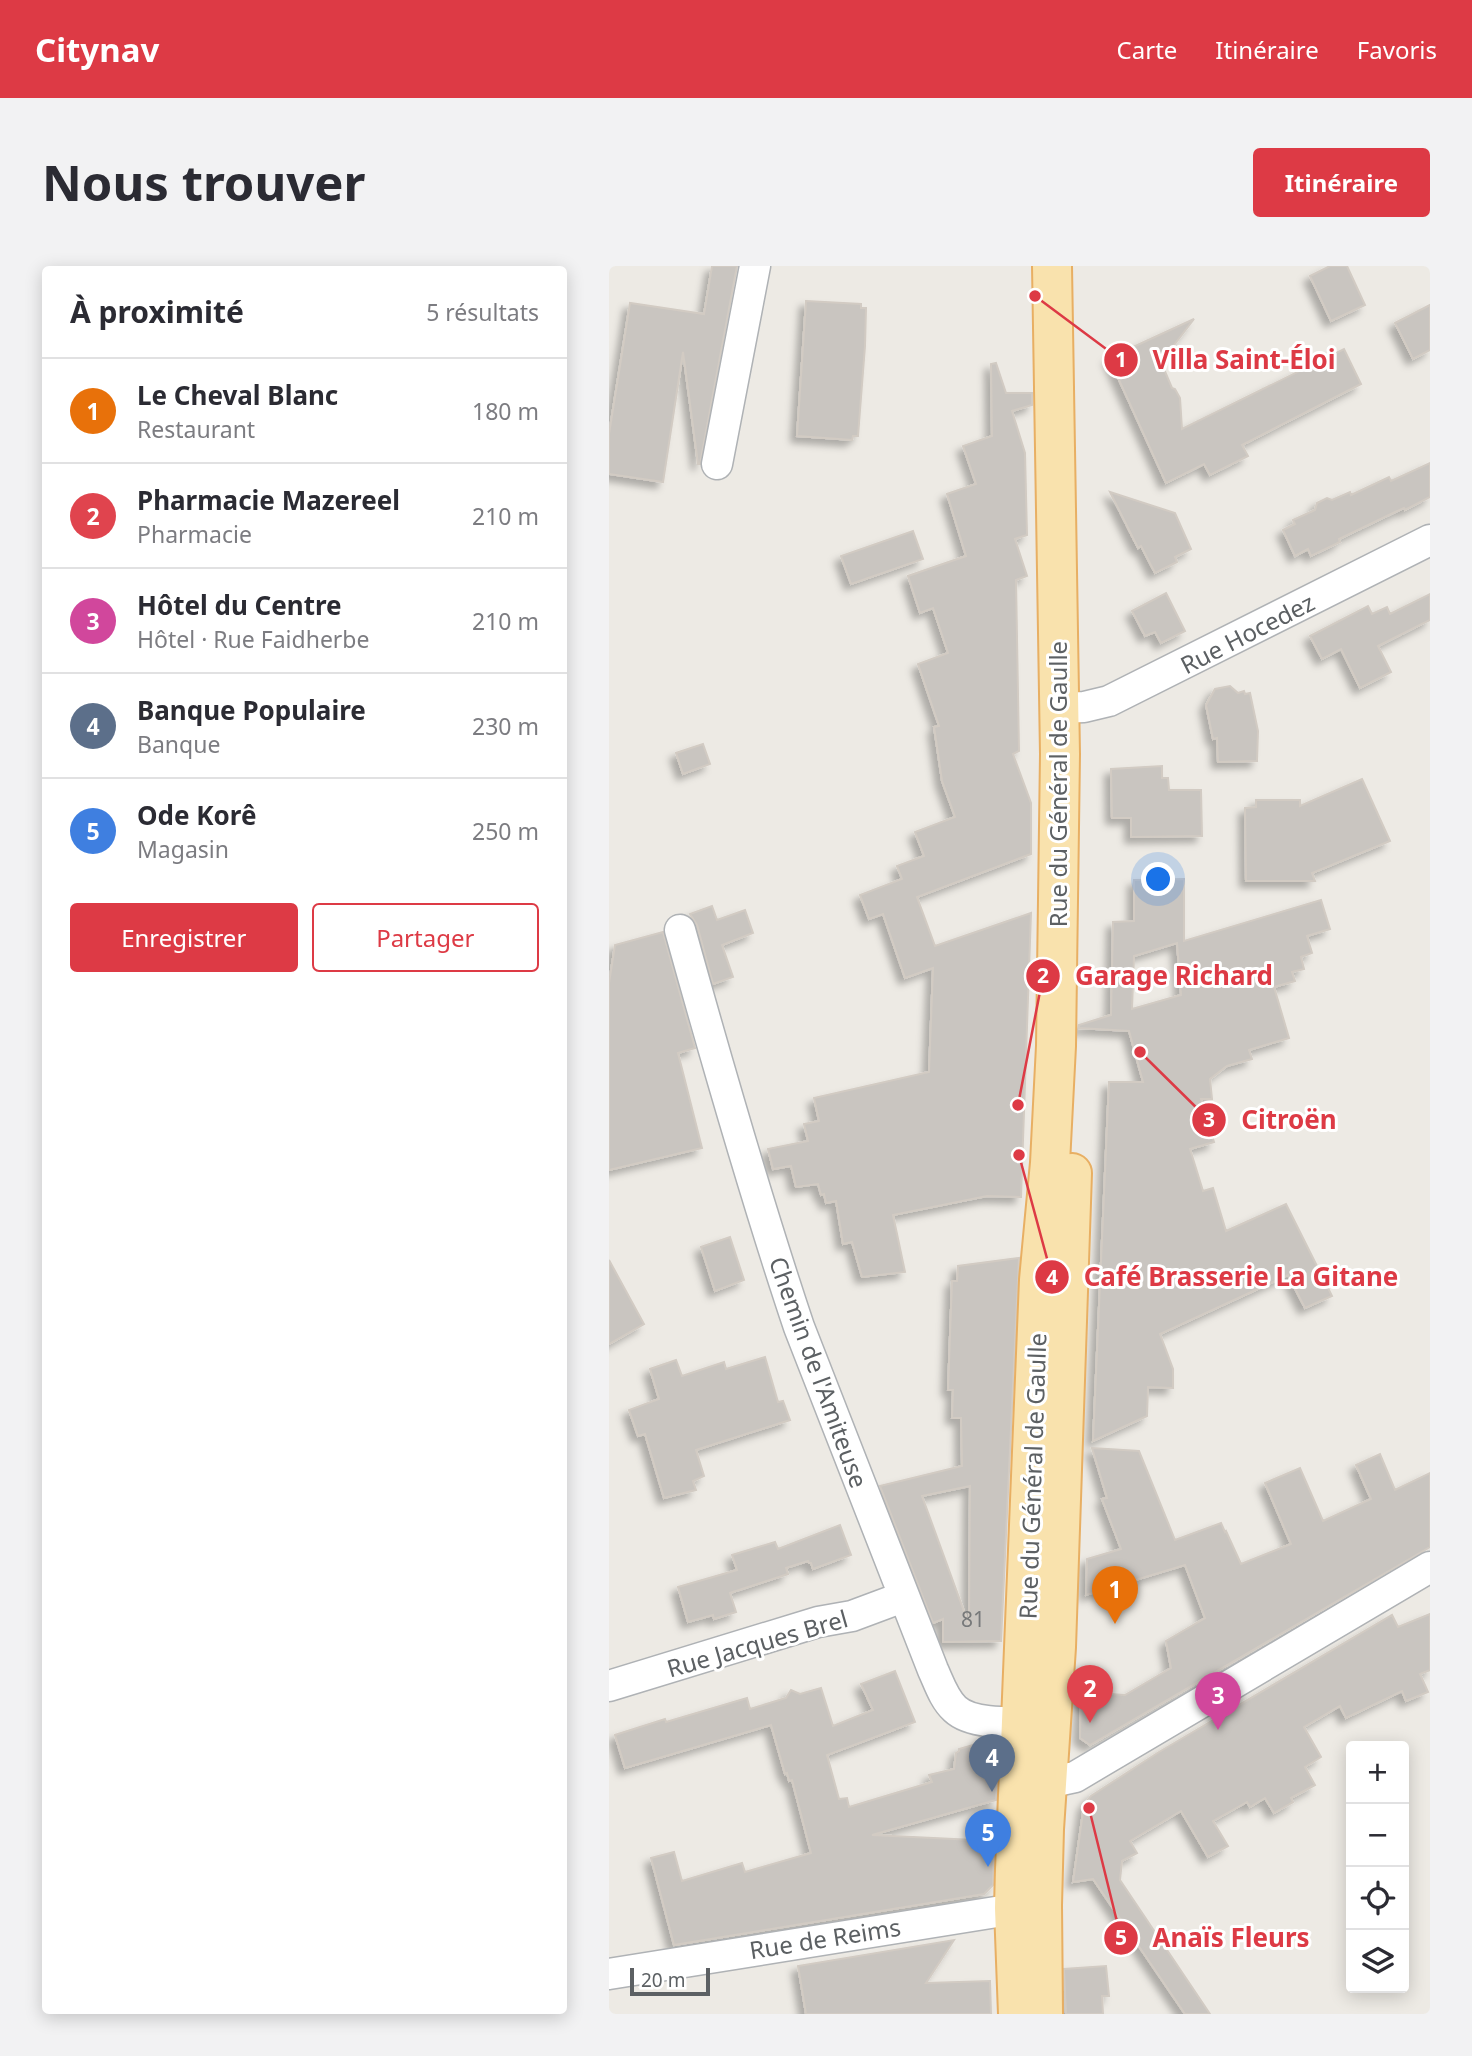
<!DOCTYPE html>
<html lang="fr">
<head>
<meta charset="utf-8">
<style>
  :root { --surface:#fff; --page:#f2f2f3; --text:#2b2b33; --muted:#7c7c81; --line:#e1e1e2; --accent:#dd3a45 }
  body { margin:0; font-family:"Noto Sans",sans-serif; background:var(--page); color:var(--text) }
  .controls { position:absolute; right:21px; bottom:21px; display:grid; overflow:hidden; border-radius:7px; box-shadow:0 4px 18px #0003 }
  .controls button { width:63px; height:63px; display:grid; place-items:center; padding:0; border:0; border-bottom:2px solid var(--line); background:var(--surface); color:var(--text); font:35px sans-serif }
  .scale { position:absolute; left:21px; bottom:18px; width:80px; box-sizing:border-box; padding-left:7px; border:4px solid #5c6063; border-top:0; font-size:19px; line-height:24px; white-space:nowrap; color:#5c6063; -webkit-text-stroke:5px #fff; paint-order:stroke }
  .you { position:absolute; left:550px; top:614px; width:24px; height:24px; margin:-18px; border:5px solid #fff; border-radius:50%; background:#1a73e8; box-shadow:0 0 0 10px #1a73e833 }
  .badge { display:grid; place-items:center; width:46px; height:46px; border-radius:50%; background:var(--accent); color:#fff; font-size:23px; font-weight:700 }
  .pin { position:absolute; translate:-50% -58px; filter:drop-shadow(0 2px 4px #0008) }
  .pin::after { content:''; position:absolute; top:37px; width:24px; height:21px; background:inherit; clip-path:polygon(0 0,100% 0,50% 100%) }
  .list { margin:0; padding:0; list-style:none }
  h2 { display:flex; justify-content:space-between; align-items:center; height:91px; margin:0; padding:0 28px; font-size:30px }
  h2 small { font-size:23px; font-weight:400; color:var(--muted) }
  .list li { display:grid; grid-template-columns:46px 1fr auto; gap:21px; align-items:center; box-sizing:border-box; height:105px; padding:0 28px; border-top:2px solid var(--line) }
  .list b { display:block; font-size:26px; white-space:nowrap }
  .list p { margin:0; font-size:23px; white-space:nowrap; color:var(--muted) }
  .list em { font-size:23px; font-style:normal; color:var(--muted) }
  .actions { display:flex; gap:14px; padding:21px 28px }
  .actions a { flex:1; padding:16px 0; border:2px solid var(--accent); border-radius:7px; text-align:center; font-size:24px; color:var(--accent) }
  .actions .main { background:var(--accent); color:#fff }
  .icon { flex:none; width:38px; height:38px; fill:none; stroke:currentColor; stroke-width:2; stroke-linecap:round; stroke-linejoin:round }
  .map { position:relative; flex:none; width:821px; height:1748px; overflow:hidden; border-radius:7px }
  header { display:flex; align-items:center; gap:42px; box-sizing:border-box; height:98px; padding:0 35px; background:var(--accent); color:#fff }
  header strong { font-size:33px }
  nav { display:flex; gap:38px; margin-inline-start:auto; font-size:24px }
  .intro { display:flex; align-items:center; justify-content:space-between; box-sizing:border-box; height:168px; padding:0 42px }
  h1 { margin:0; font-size:49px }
  .button { padding:18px 32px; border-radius:7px; background:var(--accent); color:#fff; font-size:24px; font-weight:700 }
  main { display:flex; gap:42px; padding:0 42px }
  aside { flex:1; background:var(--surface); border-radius:7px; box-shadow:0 4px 18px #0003 }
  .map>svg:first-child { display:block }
  .building { fill:#c9c5c0; stroke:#d2cbc3; stroke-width:2; fill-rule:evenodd; filter:url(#shadow) }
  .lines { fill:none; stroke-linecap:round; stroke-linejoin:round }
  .minor-casing { stroke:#afb2b5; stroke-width:33 }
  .major-casing { stroke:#e8af63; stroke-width:42 }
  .minor { stroke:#fff; stroke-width:30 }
  .major { stroke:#f9e2ad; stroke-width:38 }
  .labels { text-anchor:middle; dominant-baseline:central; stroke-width:6; stroke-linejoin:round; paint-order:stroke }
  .number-label { font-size:21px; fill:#77797a }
  .street-label { font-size:24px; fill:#5c6063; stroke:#fff }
  .leader { fill:none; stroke:#dd3a45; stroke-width:2.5 }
  .callout-dot { fill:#dd3a45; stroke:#fff; stroke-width:2.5 }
  .mark-label { font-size:21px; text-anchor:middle; font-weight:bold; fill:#fff }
  .callout-label { font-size:26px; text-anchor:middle; font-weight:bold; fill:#dd3a45; stroke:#fff; stroke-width:6; stroke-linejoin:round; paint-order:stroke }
</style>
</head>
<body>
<header>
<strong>Citynav</strong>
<nav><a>Carte</a><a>Itinéraire</a><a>Favoris</a></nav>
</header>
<div class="intro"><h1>Nous trouver</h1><a class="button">Itinéraire</a></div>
<main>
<aside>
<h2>À proximité<small>5 résultats</small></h2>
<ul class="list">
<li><span class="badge" style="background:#e8710a">1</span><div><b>Le Cheval Blanc</b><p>Restaurant</p></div><em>180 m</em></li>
<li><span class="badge" style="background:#e0444e">2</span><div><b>Pharmacie Mazereel</b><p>Pharmacie</p></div><em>210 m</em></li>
<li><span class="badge" style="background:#d1479c">3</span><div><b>Hôtel du Centre</b><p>Hôtel · Rue Faidherbe</p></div><em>210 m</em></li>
<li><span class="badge" style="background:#5c6f8a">4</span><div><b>Banque Populaire</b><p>Banque</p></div><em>230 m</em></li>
<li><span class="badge" style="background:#3f7fe0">5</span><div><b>Ode Korê</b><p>Magasin</p></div><em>250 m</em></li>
</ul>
<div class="actions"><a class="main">Enregistrer</a><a>Partager</a></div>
</aside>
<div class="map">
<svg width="821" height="1748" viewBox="0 0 821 1748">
  <defs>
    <filter id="shadow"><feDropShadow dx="-6" dy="6" stdDeviation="3.5" flood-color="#0004"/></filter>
  </defs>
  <rect width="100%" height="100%" fill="#edeae4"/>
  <!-- building -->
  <path class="building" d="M103,0H128L91,198H89L74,86L54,216L0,208V168L21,37L95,48Z
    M721,0H738L756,39L722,55L701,10Z
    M197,35L252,38V42H257L256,80L249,170H244L243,174L188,170Z
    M821,39V84L804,93L786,57Z
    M585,53L552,96L563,122L566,123L571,132L573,163L735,83L752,118L633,179L639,190L601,209L595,198L557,217L500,92Z
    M387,97L397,127H423V139L403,145L416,187L418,269L406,273L418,310L407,314L410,485L404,488L422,537V588L308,631L326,680L422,647L412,931L378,930L284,949L296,1006L253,1011L243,976L234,978L227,935L217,937L215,928L212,929L209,918L187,921L182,900L164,903L159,883L199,875L195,858L210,855L205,832L320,806L324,702L296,712L274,648L260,653L251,629L293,613L288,600L315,590L306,566L346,551L333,515L325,461L330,460L309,398L339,387L324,342L311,347L299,310L357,290L338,228L367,218L354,180L383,170L382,98Z
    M821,197V231L796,244L795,242L784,247L730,273L731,276L702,290L699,283L686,290L674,264L686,258L684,254L706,244L708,237L718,232L723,234L741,226L742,229L780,211L782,215Z
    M501,226L566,247L582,283L566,291L568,296L546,307L532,280L529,282Z
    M304,265L314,293L242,318L232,290Z
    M557,327L576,365L552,377L546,366L536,370L523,345Z
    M821,328V354L769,380L782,406L751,422L732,383L713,393L701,370L759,340L763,348L778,341L781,348Z
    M621,420L629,427L635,425L636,428L641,427L649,465L648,495L609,496L608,472L604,473L597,439L606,423Z
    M94,478L101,498L74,508L67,487Z
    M553,500V512H559L560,524H592L593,570L522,571V552H503L502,503Z
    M753,513L781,575L703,607L706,615H637L636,542L647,541V534H691V540Z
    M575,613V675L712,634L721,663L698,670L703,687L692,691L695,703L683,706L686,715L665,721L680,772L640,784L643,793L618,800L601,813L603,833H592L605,876L581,883L594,925L604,922L617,965L677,938L723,1030L696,1042L679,1009L551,1068L564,1103V1122L539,1121L538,1150L484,1175L500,816H534L520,765L470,762V759L502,749L504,656L525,655V614ZM568,677L572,729L523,743L525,690Z
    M103,640L108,654L136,644L144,667L113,679L124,711L104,718L88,659L81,648Z
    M54,666L86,782L69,787L93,882L0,904V717L6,679Z
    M121,971L135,1014L106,1025L92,981Z
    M410,992L392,1375L334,1376V1353L324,1357L271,1220L353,1200L352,1152H343L344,1124H339L343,1015H348L349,1000ZM361,1220L360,1359L313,1230Z
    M0,994L35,1058L0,1078Z
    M156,1091L169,1136L174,1135L181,1154L87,1184L95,1210L84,1215L87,1224L55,1232L36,1168L29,1170L20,1144L50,1133L41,1103L67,1094L73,1110L115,1096L117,1103Z
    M483,1182L530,1185L566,1274L612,1257L616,1266L617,1265L632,1298L682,1278L656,1217L691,1202L714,1255L762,1233L747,1199L771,1188L786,1224L821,1207V1281L481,1479L471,1472L472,1426L516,1429L562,1402L557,1375L596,1352L576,1299L477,1329L478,1293L512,1283L493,1233L498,1232Z
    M231,1259L242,1289L204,1303L202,1297H200L199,1295L177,1302L179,1308L121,1327L127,1346L105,1353L104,1349L79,1356L69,1321L128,1304L123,1289L166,1276L169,1283Z
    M821,1348V1404L811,1408L819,1426L797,1435L793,1425L737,1452L731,1440L695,1461L712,1491L696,1501L706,1519L682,1532L684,1536L665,1547L656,1532L641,1541L638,1536L604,1555L619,1580L599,1591L572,1545L521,1575L528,1587L513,1595L511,1614L601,1748H576L484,1613L464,1616L475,1539L482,1530L550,1486L783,1349L789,1361Z
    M286,1405L306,1456L218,1489L230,1533L238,1532L240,1541L323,1516L320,1509L345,1503L347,1487L350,1485V1483L364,1479H389L387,1534L263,1569L385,1575L384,1619L375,1628L65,1679L42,1592L65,1586L73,1615L133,1597L136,1606L202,1587L183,1514L180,1515L178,1507L176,1508L162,1459L16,1502L6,1469L56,1453L57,1456L138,1432L141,1443L177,1432L182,1424L191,1428L212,1422L224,1460L264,1444L252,1418Z
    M345,1674L317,1717L381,1715L382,1748H197L189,1700Z
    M497,1700L500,1730H493L494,1748H457L455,1703Z"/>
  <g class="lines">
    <defs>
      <path id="minor" d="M108,198L146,0
        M450,442L475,441L500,435L821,274
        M71,664C108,797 146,930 190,1061L324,1404C330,1417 335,1433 346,1443C364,1460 408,1456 432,1456
        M0,1420L209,1356L243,1350L294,1331
        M418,1517H438L466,1511L821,1301
        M0,1708L425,1640"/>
      <path id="major" d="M409,1748L405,1642L406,1603L430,1014L441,897L447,780L451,488L443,0
        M434,1748L433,1639L435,1563L447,1381L463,907"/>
    </defs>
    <!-- minor casing -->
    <use href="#minor" class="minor-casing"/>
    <!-- major casing -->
    <use href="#major" class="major-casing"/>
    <!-- minor -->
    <use href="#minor" class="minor"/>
    <!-- major -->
    <use href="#major" class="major"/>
  </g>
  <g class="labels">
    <!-- number labels -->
    <g class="number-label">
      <text x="364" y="1353">81</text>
    </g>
    <!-- street labels -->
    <g class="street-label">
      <text transform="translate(638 367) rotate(-27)">Rue Hocedez</text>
      <text transform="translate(448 518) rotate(-90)">Rue du Général de Gaulle</text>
      <text transform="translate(210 1106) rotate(70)">Chemin de l'Amiteuse</text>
      <text transform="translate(423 1210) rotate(-88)">Rue du Général de Gaulle</text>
      <text transform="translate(148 1377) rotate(-16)">Rue Jacques Brel</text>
      <text transform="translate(216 1672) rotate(-9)">Rue de Reims</text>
    </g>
  </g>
  <!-- callouts -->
  <path class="leader" d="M426 30L512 94M409 839L434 710M531 786L600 854M410 889L443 1011M480 1542L512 1672"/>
  <g class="callout-dot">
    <circle cx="426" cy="30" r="7"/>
    <circle cx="409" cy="839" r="7"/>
    <circle cx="531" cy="786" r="7"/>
    <circle cx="410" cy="889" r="7"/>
    <circle cx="480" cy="1542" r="7"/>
    <circle cx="512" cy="94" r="18"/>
    <circle cx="434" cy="710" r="18"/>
    <circle cx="600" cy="854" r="18"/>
    <circle cx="443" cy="1011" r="18"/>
    <circle cx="512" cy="1672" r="18"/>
  </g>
  <g class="mark-label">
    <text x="512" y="101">1</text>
    <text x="434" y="717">2</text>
    <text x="600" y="861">3</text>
    <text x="443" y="1019">4</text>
    <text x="512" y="1679">5</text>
  </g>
  <g class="callout-label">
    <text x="635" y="103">Villa Saint-Éloi</text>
    <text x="565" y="719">Garage Richard</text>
    <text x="680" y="863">Citroën</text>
    <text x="632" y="1020">Café Brasserie La Gitane</text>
    <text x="622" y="1681">Anaïs Fleurs</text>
  </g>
</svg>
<div class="controls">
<button>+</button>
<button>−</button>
<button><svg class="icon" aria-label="locate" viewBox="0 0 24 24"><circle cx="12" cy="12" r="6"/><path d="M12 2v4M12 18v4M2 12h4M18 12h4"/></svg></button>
<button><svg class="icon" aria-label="layers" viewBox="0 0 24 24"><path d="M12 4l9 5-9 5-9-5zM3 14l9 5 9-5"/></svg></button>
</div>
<div class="scale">20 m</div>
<div class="you"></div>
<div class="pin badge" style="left:506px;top:1358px;background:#e8710a">1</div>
<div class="pin badge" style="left:481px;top:1457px;background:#e0444e">2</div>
<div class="pin badge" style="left:609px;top:1464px;background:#d1479c">3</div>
<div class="pin badge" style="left:383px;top:1526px;background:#5c6f8a">4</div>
<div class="pin badge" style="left:379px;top:1601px;background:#3f7fe0">5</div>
</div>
</main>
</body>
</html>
